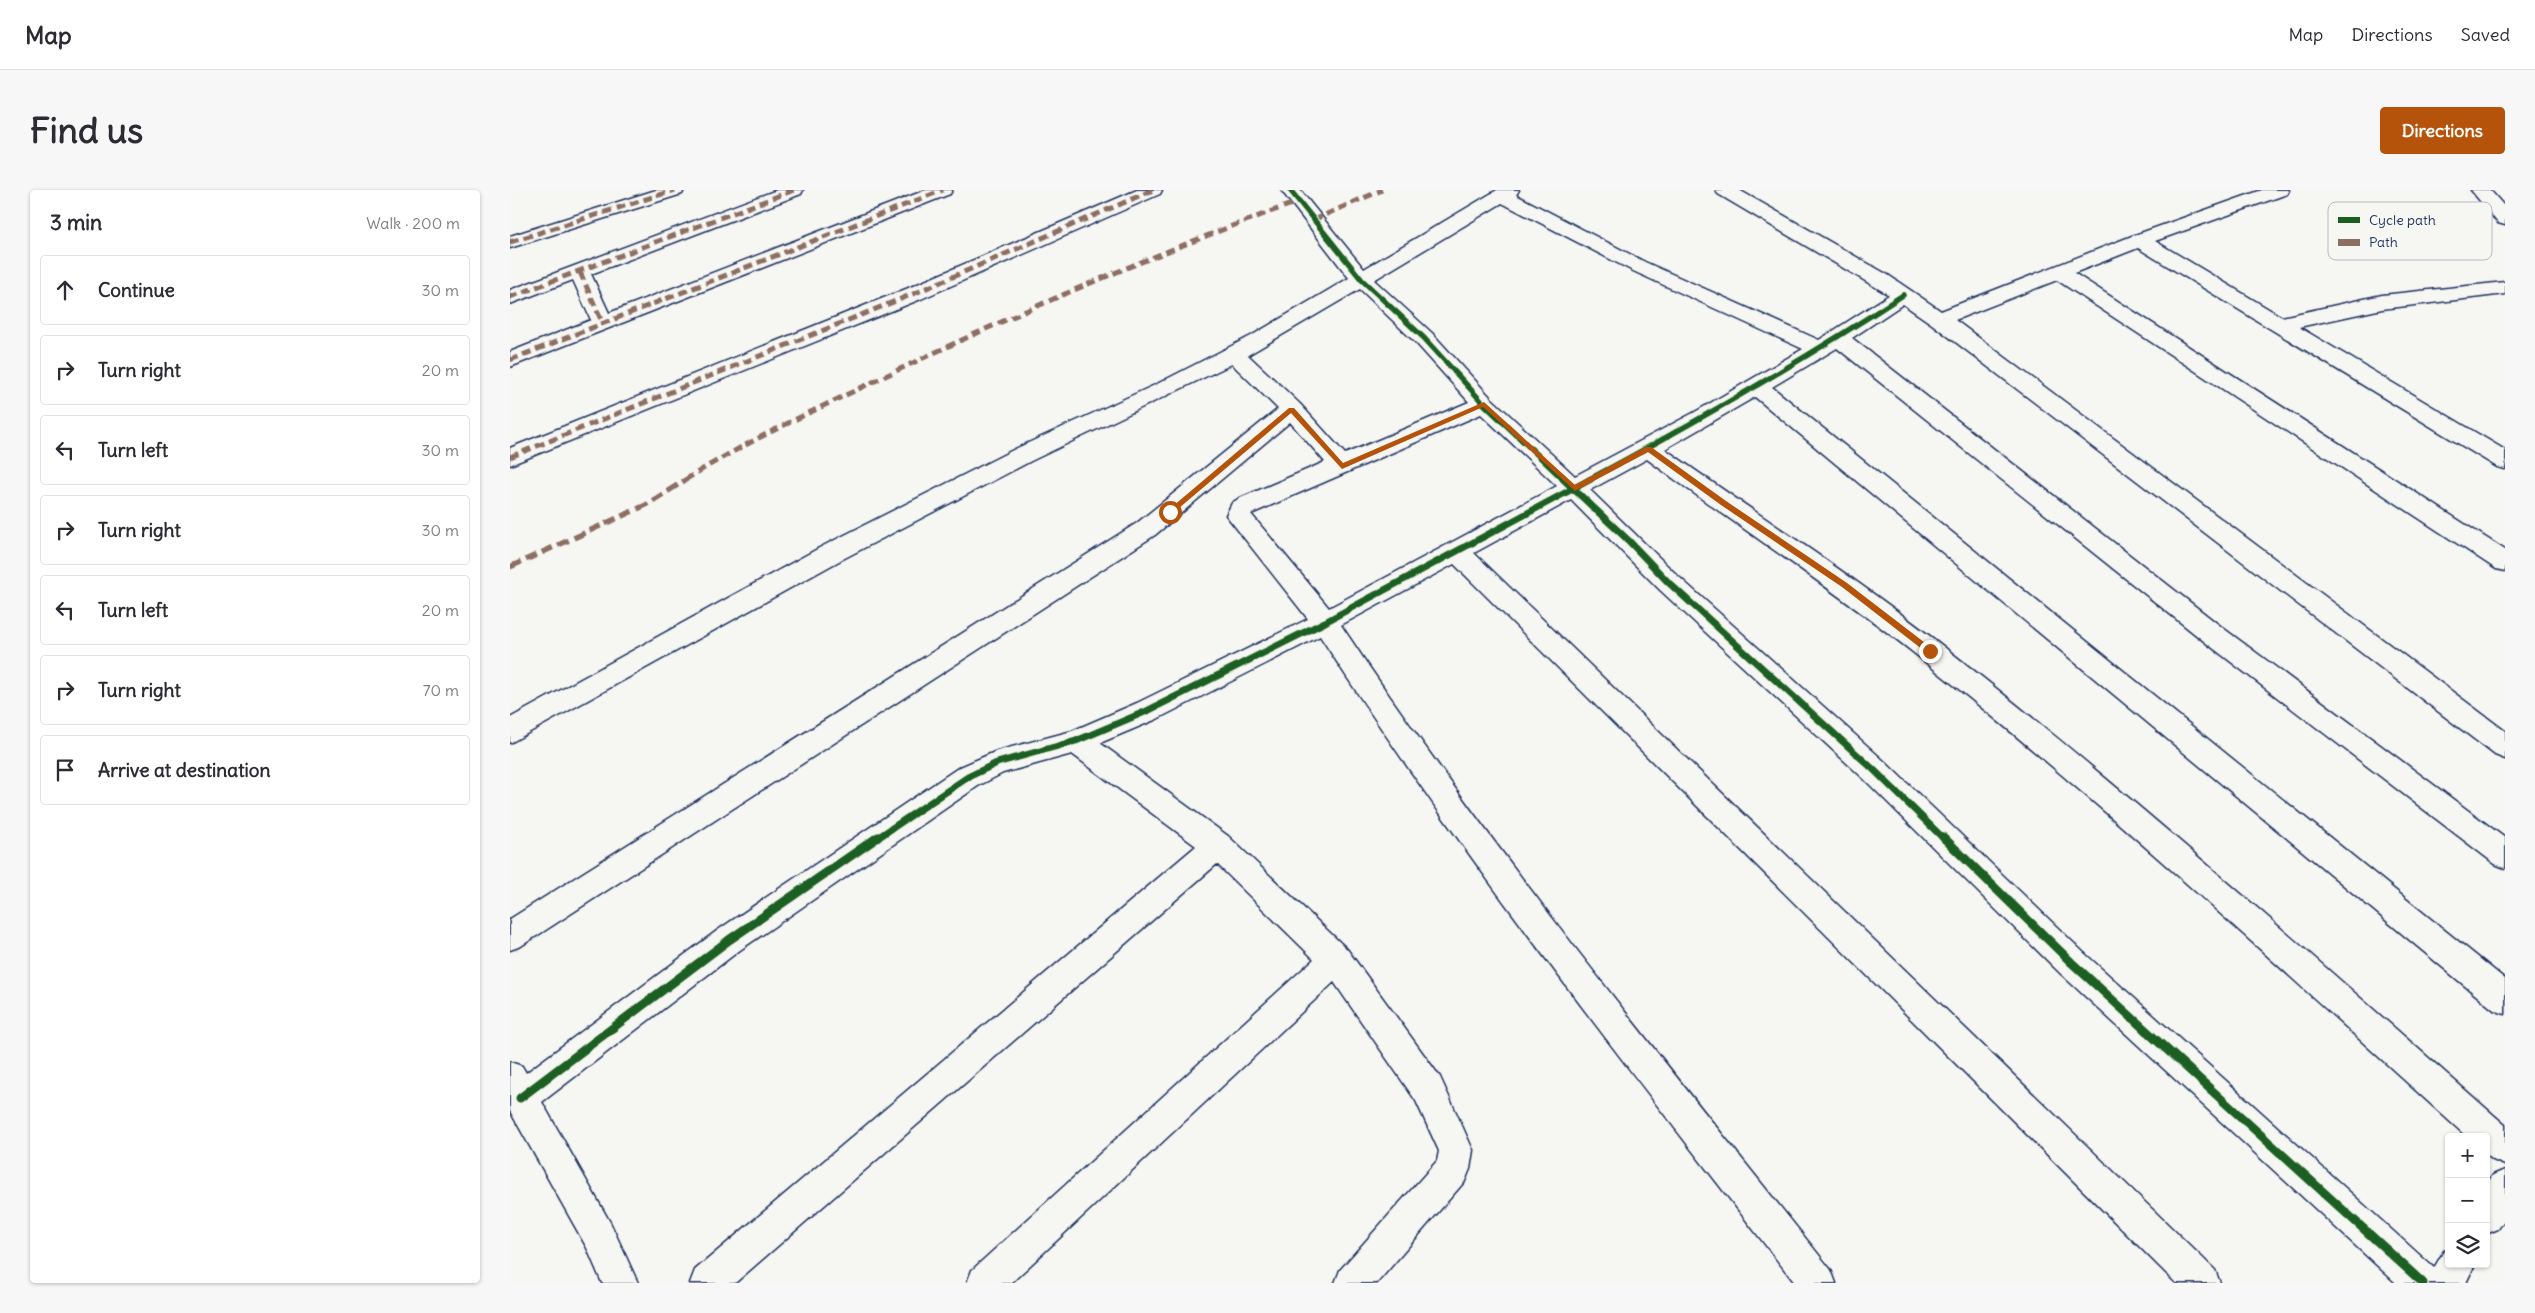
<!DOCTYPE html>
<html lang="en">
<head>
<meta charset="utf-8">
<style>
  :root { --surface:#fff; --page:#f7f7f7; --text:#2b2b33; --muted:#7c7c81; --line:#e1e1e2; --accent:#b45309 }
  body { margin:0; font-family:Delius,sans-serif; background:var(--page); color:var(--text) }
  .controls { position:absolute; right:15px; bottom:15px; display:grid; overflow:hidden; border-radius:5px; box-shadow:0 1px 4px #0004 }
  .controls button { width:45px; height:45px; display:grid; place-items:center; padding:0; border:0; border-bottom:1px solid var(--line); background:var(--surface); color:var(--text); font:25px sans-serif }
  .stop { position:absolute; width:15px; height:15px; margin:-11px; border:4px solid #b45309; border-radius:50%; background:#fff }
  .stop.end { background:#b45309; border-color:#fff; box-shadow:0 1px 5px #0008 }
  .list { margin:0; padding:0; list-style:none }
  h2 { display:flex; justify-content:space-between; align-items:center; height:65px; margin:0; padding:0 20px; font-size:21px }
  h2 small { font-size:16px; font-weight:400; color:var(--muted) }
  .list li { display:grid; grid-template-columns:32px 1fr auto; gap:15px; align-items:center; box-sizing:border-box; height:70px; margin:0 10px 10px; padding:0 10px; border:1px solid var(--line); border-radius:5px }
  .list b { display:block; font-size:19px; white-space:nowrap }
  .list em { font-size:16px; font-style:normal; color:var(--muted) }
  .icon { flex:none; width:28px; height:28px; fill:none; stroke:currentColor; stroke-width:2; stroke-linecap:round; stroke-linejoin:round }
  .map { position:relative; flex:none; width:1995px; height:1093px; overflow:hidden; border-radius:5px }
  header { display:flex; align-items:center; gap:30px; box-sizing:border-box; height:70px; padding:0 25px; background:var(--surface); border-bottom:1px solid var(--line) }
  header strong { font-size:24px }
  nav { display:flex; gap:28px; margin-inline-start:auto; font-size:18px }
  .intro { display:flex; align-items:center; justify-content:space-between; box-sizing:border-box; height:120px; padding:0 30px }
  h1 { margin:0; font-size:35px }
  .button { padding:12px 22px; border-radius:5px; background:var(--accent); color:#fff; font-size:18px; font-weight:700 }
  main { display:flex; gap:30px; padding:0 30px }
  aside { flex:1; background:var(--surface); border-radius:5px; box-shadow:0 1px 4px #0004 }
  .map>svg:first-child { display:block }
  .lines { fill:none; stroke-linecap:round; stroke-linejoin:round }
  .minor-casing { stroke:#1b2f5e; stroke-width:3 }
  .minor { fill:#f6f6f2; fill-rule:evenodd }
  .quiet-far1 { stroke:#8d6e63; stroke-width:5; stroke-dasharray:9 5; stroke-linecap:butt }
  .quiet { stroke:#8d6e63; stroke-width:5.5; stroke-dasharray:12 5.5; stroke-linecap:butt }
  .cycleway-far2-casing { stroke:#f6f6f2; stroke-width:8 }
  .cycleway-far1-casing { stroke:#f6f6f2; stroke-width:10 }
  .cycleway-casing { stroke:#f6f6f2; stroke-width:12 }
  .cycleway-far2 { stroke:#1b5e20; stroke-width:5.5 }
  .cycleway-far1 { stroke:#1b5e20; stroke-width:7 }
  .cycleway { stroke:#1b5e20; stroke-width:9 }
  .route { fill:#b45309 }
  .key { fill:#f6f6f2; stroke:#b4bac6; stroke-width:1 }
  .key-label { font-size:14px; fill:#1b2f5e }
</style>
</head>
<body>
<header>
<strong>Map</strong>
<nav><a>Map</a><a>Directions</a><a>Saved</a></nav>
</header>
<div class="intro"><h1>Find us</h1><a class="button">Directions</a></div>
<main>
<aside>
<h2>3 min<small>Walk · 200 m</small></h2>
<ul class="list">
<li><svg class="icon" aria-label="ahead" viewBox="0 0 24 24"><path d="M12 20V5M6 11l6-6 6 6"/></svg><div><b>Continue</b></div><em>30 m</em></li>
<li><svg class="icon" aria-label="right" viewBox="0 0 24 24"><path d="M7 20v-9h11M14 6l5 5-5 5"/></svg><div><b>Turn right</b></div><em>20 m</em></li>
<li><svg class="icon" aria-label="left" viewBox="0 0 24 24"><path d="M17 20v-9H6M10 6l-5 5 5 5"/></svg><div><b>Turn left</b></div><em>30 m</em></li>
<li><svg class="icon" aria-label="right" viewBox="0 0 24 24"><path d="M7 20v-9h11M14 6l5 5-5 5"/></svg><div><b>Turn right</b></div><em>30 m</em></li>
<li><svg class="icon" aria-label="left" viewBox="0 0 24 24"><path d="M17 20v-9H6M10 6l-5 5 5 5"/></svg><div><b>Turn left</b></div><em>20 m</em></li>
<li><svg class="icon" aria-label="right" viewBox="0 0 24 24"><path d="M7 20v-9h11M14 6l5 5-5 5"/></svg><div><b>Turn right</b></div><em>70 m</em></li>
<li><svg class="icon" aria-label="arrive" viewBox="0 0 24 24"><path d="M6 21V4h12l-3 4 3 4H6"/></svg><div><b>Arrive at destination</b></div></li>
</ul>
</aside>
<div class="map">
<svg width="1995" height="1093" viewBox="0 0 1995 1093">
  <rect width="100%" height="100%" fill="#f6f6f2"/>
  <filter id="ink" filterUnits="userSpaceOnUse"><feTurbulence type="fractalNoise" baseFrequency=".02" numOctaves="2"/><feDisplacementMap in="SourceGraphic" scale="10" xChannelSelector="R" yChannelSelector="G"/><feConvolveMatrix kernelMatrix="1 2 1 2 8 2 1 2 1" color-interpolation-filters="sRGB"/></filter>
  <g filter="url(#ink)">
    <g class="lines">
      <defs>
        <path id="minor" d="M146,0H174L172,4L0,58V46Z
          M267,0H293L291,4L81,84L99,123L416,0H442L440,4L0,177V162L81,130L63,90L0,114V100Z
          M627,0H652L650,4L411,109L0,275V258L396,99Z
          M771,0H790L854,79L987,0H1009L1006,5L1135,72L1309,150L1379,105L1208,4L1206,0H1229L1378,85L1431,121L1622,46L1752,0H1779L1777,4L1645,51L1772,127L1872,105L1995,92V104L1872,119L1789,137L1995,260V279L1987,277L1628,58L1564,83L1995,360V381L1986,379L1547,90L1445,130L1995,541V569L1985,565L1422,134L1393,114L1342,148L1713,438L1995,648V678L1985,674L1695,452L1327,158L1262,197L1995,789V824L1984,820L1245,207L1155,259C1246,324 1341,384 1429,453C1624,606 1809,772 1995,935V975L1983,970L1976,964V947H1957C1777,784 1599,618 1409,467C1321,397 1227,336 1137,269L1080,300L1168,386L1373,570L1573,762L1924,1078L1934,1061L1939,1060V1074H1965L1956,1093H1886L1551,784L1353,588L1150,400L1061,310L964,363L1705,1080L1710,1093H1666L944,374L831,435C981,660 1152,869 1321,1080L1326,1093H1285C1121,882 955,671 810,446L647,529L590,553L718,646L837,759L930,887L963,960L960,979L955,991L867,1093H825L830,1080L927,971L929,961L906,911L824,792L501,1093H457L462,1080L804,769L707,674L225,1093H180L185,1080L686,656L562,564L493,583L468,596L230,760L32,912L101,1034L128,1093H92L77,1058L0,921V872L12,876L16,883L208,740L448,578L487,561L562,541L627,513L798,429L716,325L722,313L728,309L815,272L780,232L645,345L11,756L0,760V729L627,333L768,219L722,174L521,271L329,371L0,553V528L311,357L505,259L647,194L741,146L839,88ZM992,13L1121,80L1293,159L1185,222L1065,286L982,209L922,143L864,90ZM850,99L906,153L959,212L835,264L790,214L738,165ZM971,224L1047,296L819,418L741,324Z
          M1961,0H1980L1995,17V35L1988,33Z
          M1995,980V1029L1988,1039L1976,1044V995L1983,985Z"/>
      </defs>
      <!-- minor casing -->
      <use href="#minor" class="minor-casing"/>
      <!-- minor -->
      <use href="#minor" class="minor"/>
      <!-- quiet-far1 -->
      <path class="quiet-far1" d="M803,30L872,0
        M0,52L165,0
        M70,82L93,134
        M0,107L284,0
        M0,170L433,0
        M0,267L403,104L643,0
        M175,290C235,252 299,223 363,192C501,125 643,64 787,12"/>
      <!-- quiet -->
      <path class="quiet" d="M0,377L136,315L177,289"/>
      <defs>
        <path id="cycleway-far2" d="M780,0L852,90L914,148L974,214L1054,290
          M1078,290C1186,232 1291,172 1393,105"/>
        <path id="cycleway-far1" d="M1053,289L1118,350L1159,393L1363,579L1434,649
          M366,649L458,587L487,573L566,551L637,521L815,432L1081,289"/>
        <path id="cycleway" d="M1433,647L1562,773L1913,1093
          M10,908L219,750L368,647"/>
      </defs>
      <!-- cycleway-far2 casing -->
      <use href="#cycleway-far2" class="cycleway-far2-casing"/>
      <!-- cycleway-far1 casing -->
      <use href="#cycleway-far1" class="cycleway-far1-casing"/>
      <!-- cycleway casing -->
      <use href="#cycleway" class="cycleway-casing"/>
      <!-- cycleway-far2 -->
      <use href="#cycleway-far2" class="cycleway-far2"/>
      <!-- cycleway-far1 -->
      <use href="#cycleway-far1" class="cycleway-far1"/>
      <!-- cycleway -->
      <use href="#cycleway" class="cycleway"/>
    </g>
  </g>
  <!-- route -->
  <path class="route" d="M974,212L1065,295L1136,257H1141L1216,311L1337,393L1423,459V463H1417L1332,397L1211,315L1138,262L1065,301L973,217L832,279L781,223L662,324L656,322L779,218H784L833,273Z"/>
  <!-- legend -->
  <rect x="1818" y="12" width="164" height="58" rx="8" class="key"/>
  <rect x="1828" y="27" width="22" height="6" fill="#1b5e20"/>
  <rect x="1828" y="49" width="22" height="7" fill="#8d6e63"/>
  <g class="key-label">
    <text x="1859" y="35">Cycle path</text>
    <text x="1859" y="57">Path</text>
  </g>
</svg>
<div class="controls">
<button>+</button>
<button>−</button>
<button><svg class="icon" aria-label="layers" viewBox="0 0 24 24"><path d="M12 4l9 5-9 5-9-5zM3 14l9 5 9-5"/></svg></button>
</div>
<div class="stop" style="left:660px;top:322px"></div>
<div class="stop end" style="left:1420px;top:461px"></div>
</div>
</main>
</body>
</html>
